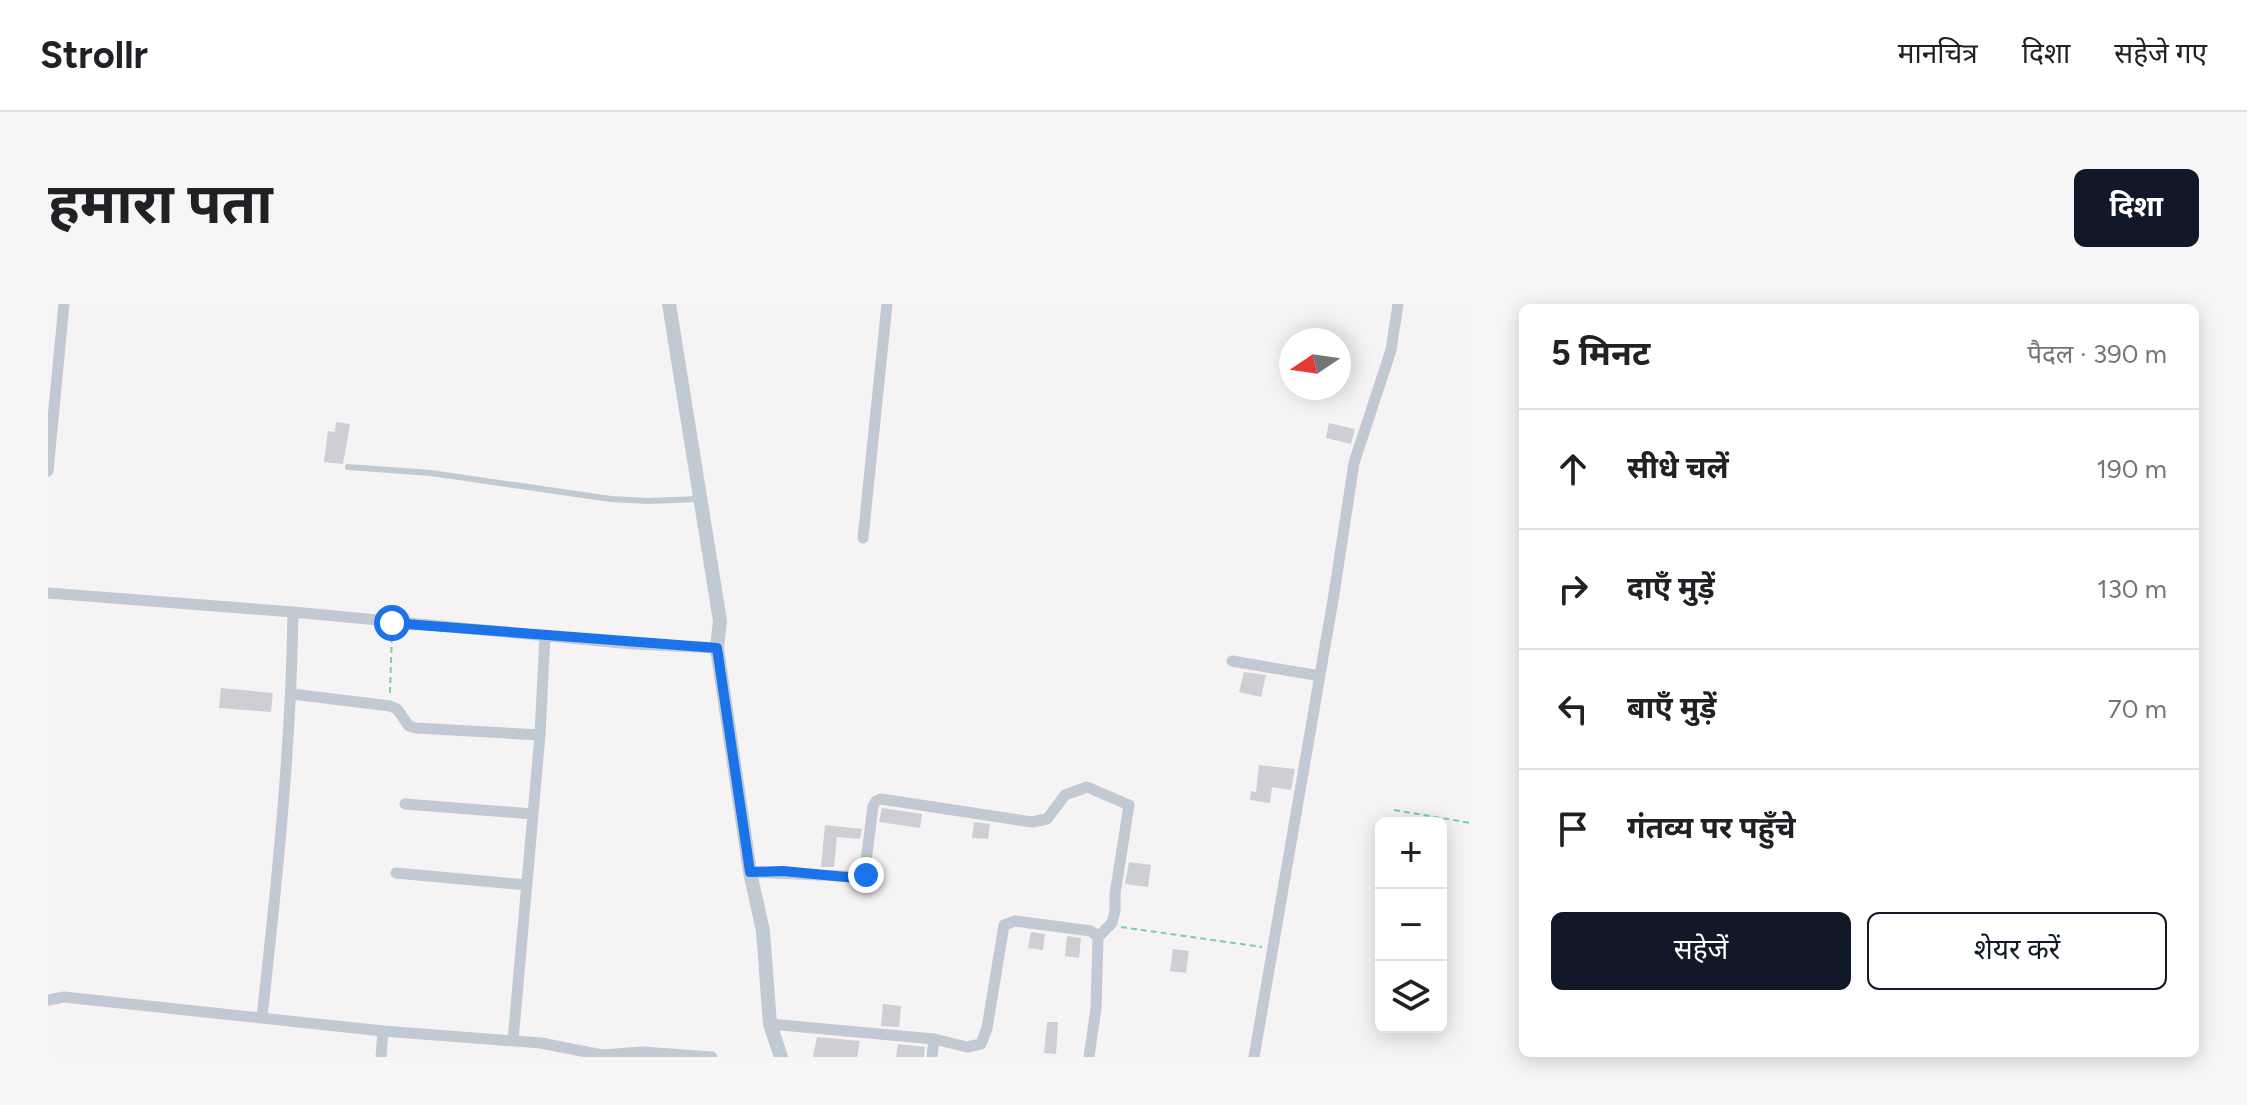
<!DOCTYPE html>
<html lang="hi">
<head>
<meta charset="utf-8">
<style>
  :root { --surface:#fff; --page:#f6f6f6; --text:#202124; --muted:#757577; --line:#e0e0e0; --accent:#111827 }
  body { margin:0; font-family:Figtree,"Noto Sans Devanagari",sans-serif; background:var(--page); color:var(--text) }
  .controls { position:absolute; right:24px; bottom:24px; display:grid; overflow:hidden; border-radius:12px; box-shadow:0 4px 20px #0003 }
  .controls button { width:72px; height:72px; display:grid; place-items:center; padding:0; border:0; border-bottom:2px solid var(--line); background:var(--surface); color:var(--text); font:40px sans-serif }
  .compass { position:absolute; left:1231px; top:24px; width:72px; height:72px; border-radius:50%; background:var(--surface); box-shadow:0 4px 20px #0003; rotate:257deg }
  .stop { position:absolute; width:24px; height:24px; margin:-18px; border:6px solid #1a73e8; border-radius:50%; background:#fff }
  .stop.end { background:#1a73e8; border-color:#fff; box-shadow:0 2px 8px #0008 }
  .list { margin:0; padding:0; list-style:none }
  h2 { display:flex; justify-content:space-between; align-items:center; height:104px; margin:0; padding:0 32px; font-size:34px }
  h2 small { font-size:26px; font-weight:400; color:var(--muted) }
  .list li { display:grid; grid-template-columns:52px 1fr auto; gap:24px; align-items:center; box-sizing:border-box; height:120px; padding:0 32px; border-top:2px solid var(--line) }
  .list b { display:block; font-size:30px; white-space:nowrap }
  .list em { font-size:26px; font-style:normal; color:var(--muted) }
  .actions { display:flex; gap:16px; padding:24px 32px }
  .actions a { flex:1; padding:18px 0; border:2px solid var(--accent); border-radius:12px; text-align:center; font-size:28px; color:var(--accent) }
  .actions .main { background:var(--accent); color:#fff }
  .icon { flex:none; width:44px; height:44px; fill:none; stroke:currentColor; stroke-width:2; stroke-linecap:round; stroke-linejoin:round }
  .map { position:relative; flex:none; width:1423px; height:753px; overflow:hidden; border-radius:12px }
  header { display:flex; align-items:center; gap:48px; box-sizing:border-box; height:112px; padding:0 40px; background:var(--surface); border-bottom:2px solid var(--line) }
  header strong { font-size:38px }
  nav { display:flex; gap:44px; margin-inline-start:auto; font-size:28px }
  .intro { display:flex; align-items:center; justify-content:space-between; box-sizing:border-box; height:192px; padding:0 48px }
  h1 { margin:0; font-size:56px }
  .button { padding:20px 36px; border-radius:12px; background:var(--accent); color:#fff; font-size:28px; font-weight:700 }
  main { display:flex; gap:48px; padding:0 48px }
  aside { flex:1; background:var(--surface); border-radius:12px; box-shadow:0 4px 20px #0003 }
  .map>svg:first-child { display:block }
  .building { fill:#cdcfd5 }
  .lines { fill:none; stroke-linecap:round; stroke-linejoin:round }
  .path { stroke:#7ad0a6; stroke-width:2; stroke-dasharray:6 4; stroke-linecap:butt }
  .service { stroke:#c1cad2; stroke-width:6 }
  .minor { stroke:#c1cad2; stroke-width:11 }
  .tertiary { stroke:#c1cad2; stroke-width:14 }
  .route { stroke:#1a73e8; stroke-width:10 }
</style>
</head>
<body>
<header>
<strong>Strollr</strong>
<nav><a>मानचित्र</a><a>दिशा</a><a>सहेजे गए</a></nav>
</header>
<div class="intro"><h1>हमारा पता</h1><a class="button">दिशा</a></div>
<main>
<div class="map">
<svg width="1423" height="753" viewBox="0 0 1423 753">
  <rect width="100%" height="100%" fill="#f5f3f3"/>
  <!-- building -->
  <path class="building" d="M288,118L302,120L295,160L276,158L280,127L287,128Z
    M1281,119L1307,125L1303,140L1278,134Z
    M1196,368L1218,371L1213,393L1191,388Z
    M173,384L225,389L223,408L171,404Z
    M1211,461L1247,465L1243,486L1224,483L1222,499L1202,496L1203,487L1208,488Z
    M834,504L874,510L872,524L831,518Z
    M926,518L942,520L940,535L924,534Z
    M777,521L814,525L812,535L789,533L786,563H773Z
    M1081,558L1103,561L1100,583L1077,580Z
    M983,628L997,630L995,646L980,644Z
    M1019,632L1033,634L1031,654L1017,652Z
    M1125,645L1141,647L1138,669L1122,667Z
    M835,700L853,702L851,723L833,722Z
    M999,718H1010L1008,750L996,749Z
    M769,733L812,737L809,753H765Z
    M850,740L877,743L876,753H848Z"/>
  <g class="lines">
    <!-- path -->
    <path class="path" d="M342,389L344,327
      M1346,506L1423,519
      M1073,623L1214,643"/>
    <!-- service -->
    <path class="service" d="M300,163L383,169L563,195L600,197L651,195"/>
    <!-- minor -->
    <path class="minor" d="M0,167L16,0
      M815,234L839,0
      M0,289L245,308L584,340L669,344
      M1184,357L1272,372
      M244,390L342,402L349,405L361,422L368,424L492,431
      M357,500L485,510
      M702,568L816,573L825,502L828,497L833,495L984,518L999,515L1017,491L1039,483L1081,501L1067,590V607L1064,619L1050,633L1043,627L967,617L956,621L939,724L933,740L919,743L886,735L722,720
      M348,569L478,581
      M0,696L16,693L335,727L493,739L554,751L595,748L664,753
      M214,713C229,578 243,444 245,308
      M465,737L492,431L497,331
      M333,753L335,727
      M884,753L886,735
      M1041,753L1048,704L1050,633
      M1206,753L1286,290L1306,159L1343,46L1350,0"/>
    <!-- tertiary -->
    <path class="tertiary" d="M621,0L672,317L669,344L702,568L715,627L722,720L733,753"/>
  </g>
  <g class="lines">
    <!-- route -->
    <path class="route" d="M344,319L669,344L702,568L735,567L808,574L818,571"/>
  </g>
</svg>
<div class="controls">
<button>+</button>
<button>−</button>
<button><svg class="icon" aria-label="layers" viewBox="0 0 24 24"><path d="M12 4l9 5-9 5-9-5zM3 14l9 5 9-5"/></svg></button>
</div>
<svg class="compass" viewBox="-18 -18 36 36"><path d="M0-13l5 13h-10z" fill="#e53935"/><path d="M0 13l5-13h-10z" fill="#757577"/></svg>
<div class="stop" style="left:344px;top:319px"></div>
<div class="stop end" style="left:818px;top:571px"></div>
</div>
<aside>
<h2>5 मिनट<small>पैदल · 390 m</small></h2>
<ul class="list">
<li><svg class="icon" aria-label="ahead" viewBox="0 0 24 24"><path d="M12 20V5M6 11l6-6 6 6"/></svg><div><b>सीधे चलें</b></div><em>190 m</em></li>
<li><svg class="icon" aria-label="right" viewBox="0 0 24 24"><path d="M7 20v-9h11M14 6l5 5-5 5"/></svg><div><b>दाएँ मुड़ें</b></div><em>130 m</em></li>
<li><svg class="icon" aria-label="left" viewBox="0 0 24 24"><path d="M17 20v-9H6M10 6l-5 5 5 5"/></svg><div><b>बाएँ मुड़ें</b></div><em>70 m</em></li>
<li><svg class="icon" aria-label="arrive" viewBox="0 0 24 24"><path d="M6 21V4h12l-3 4 3 4H6"/></svg><div><b>गंतव्य पर पहुँचे</b></div></li>
</ul>
<div class="actions"><a class="main">सहेजें</a><a>शेयर करें</a></div>
</aside>
</main>
</body>
</html>
